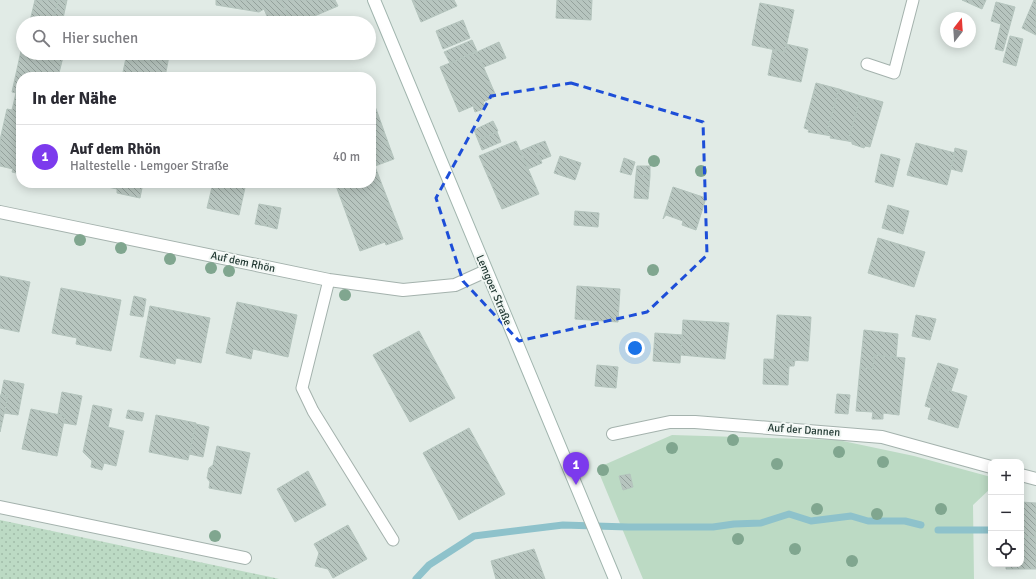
<!DOCTYPE html>
<html lang="de">
<head>
<meta charset="utf-8">
<style>
  :root { --surface:#fff; --page:#f2f2f3; --text:#2b2b33; --muted:#7c7c81; --line:#e1e1e2; --accent:#7c3aed }
  body { margin:0; font-family:Signika,sans-serif; background:var(--page); color:var(--text) }
  .controls { position:absolute; right:12px; bottom:12px; display:grid; overflow:hidden; border-radius:8px; box-shadow:0 2px 10px #0003 }
  .controls button { width:36px; height:36px; display:grid; place-items:center; padding:0; border:0; border-bottom:1px solid var(--line); background:var(--surface); color:var(--text); font:20px sans-serif }
  .compass { position:absolute; left:940px; top:12px; width:36px; height:36px; border-radius:50%; background:var(--surface); box-shadow:0 2px 10px #0003; rotate:17deg }
  .you { position:absolute; left:635px; top:348px; width:14px; height:14px; margin:-10px; border:3px solid #fff; border-radius:50%; background:#1a73e8; box-shadow:0 0 0 6px #1a73e833 }
  .badge { display:grid; place-items:center; width:26px; height:26px; border-radius:50%; background:var(--accent); color:#fff; font-size:13px; font-weight:700 }
  .pin { position:absolute; translate:-50% -33px; filter:drop-shadow(0 1px 2px #0008) }
  .pin::after { content:''; position:absolute; top:21px; width:14px; height:12px; background:inherit; clip-path:polygon(0 0,100% 0,50% 100%) }
  .list { margin:0; padding:0; list-style:none }
  h2 { display:flex; justify-content:space-between; align-items:center; height:52px; margin:0; padding:0 16px; font-size:17px }
  h2 small { font-size:13px; font-weight:400; color:var(--muted) }
  .list li { display:grid; grid-template-columns:26px 1fr auto; gap:12px; align-items:center; box-sizing:border-box; height:64px; padding:0 16px; border-top:1px solid var(--line) }
  .list b { display:block; font-size:15px; white-space:nowrap }
  .list p { margin:0; font-size:13px; white-space:nowrap; color:var(--muted) }
  .list em { font-size:13px; font-style:normal; color:var(--muted) }
  .icon { flex:none; width:22px; height:22px; fill:none; stroke:currentColor; stroke-width:2; stroke-linecap:round; stroke-linejoin:round }
  .map { position:relative; flex:none; width:1036px; height:579px; overflow:hidden }
  .search { position:absolute; background:var(--surface); box-shadow:0 2px 10px #0003; left:16px; top:16px; width:360px; height:44px; display:flex; align-items:center; gap:10px; box-sizing:border-box; padding:0 14px; border-radius:22px; color:var(--muted); font-size:15px }
  .panel { position:absolute; background:var(--surface); box-shadow:0 2px 10px #0003; left:16px; top:72px; width:360px; height:116px; border-radius:16px }
  .map>svg:first-child { display:block }
  .grass { fill:#bcdac4 }
  .park { fill:url(#park-dots) }
  .lines { fill:none; stroke-linecap:round; stroke-linejoin:round }
  .stream { stroke:#8ec2cb; stroke-width:7 }
  .building { fill:url(#building-back-hatch); stroke:#b4c4bd }
  .service-casing { stroke:#a4b2ad; stroke-width:13 }
  .minor-casing { stroke:#a4b2ad; stroke-width:14 }
  .secondary-casing { stroke:#a1b5ae; stroke-width:14 }
  .service { stroke:#fff; stroke-width:11 }
  .minor { stroke:#fff; stroke-width:12 }
  .secondary { stroke:#fff; stroke-width:12 }
  .tree { fill:#80a68f }
  .marked { fill:none; stroke:#1d4ed8; stroke-width:3; stroke-dasharray:8 5; stroke-linejoin:round }
  .labels { text-anchor:middle; dominant-baseline:central; stroke-width:4; stroke-linejoin:round; paint-order:stroke }
  .street-label { font-size:11px; fill:#233a34; stroke:#f2f7f4 }
</style>
</head>
<body>
<div class="map">
<svg width="1036" height="579" viewBox="0 0 1036 579">
  <defs>
    <pattern id="park-dots" width="8" height="8" patternUnits="userSpaceOnUse"><rect width="8" height="8" fill="#bcdac4"/><path d="M2 2h.1M6 6h.1" fill="none" stroke="#a1bca9" stroke-width="1.8" stroke-linecap="round"/></pattern>
    <pattern id="building-back-hatch" width="6" height="6" patternUnits="userSpaceOnUse"><rect width="6" height="6" fill="#b7c5bf"/><path d="M-1 5l2 2M0 0l6 6M5-1l2 2" fill="none" stroke="#94a19c"/></pattern>
  </defs>
  <rect width="100%" height="100%" fill="#e1ebe6"/>
  <!-- grass -->
  <path class="grass" d="M672,435L838,440L914,456L991,477V488L973,505L974,579H643L597,468Z"/>
  <!-- park -->
  <path class="park" d="M0,520L275,578L279,579H0Z"/>
  <g class="lines">
    <!-- stream -->
    <path class="stream" d="M938,530H991
      M416,579L429,565L474,536L563,525L628,527H713L734,524L761,523L789,514L811,521L851,516L868,521H905L921,525"/>
  </g>
  <!-- building -->
  <path class="building" d="M35,0H58L53,23L30,21Z
    M58,0H67L62,23H53Z
    M216,0H281L289,18L279,23H270L264,9L259,12L216,5Z
    M281,0H335L338,6L298,23H291Z
    M412,0H454L457,6L421,22Z
    M557,0H592L591,20L556,18Z
    M962,0H986L982,9Z
    M1034,0H1036V35L1022,28Z
    M996,2L1015,7L1003,51L995,49L1001,24L991,21Z
    M760,3L794,10L785,52L752,45Z
    M463,20L470,38L443,49L436,31Z
    M1010,36L1023,39L1016,66L1003,62Z
    M472,40L477,51L450,63L444,52Z
    M23,42V53H64L58,77H21V94L12,92Z
    M499,42L506,58L484,67L477,52Z
    M786,44L808,49L801,82L768,75L773,49L785,52Z
    M477,52L496,96L483,102L486,108L475,112L473,106L459,112L440,67Z
    M127,53H154L169,56L165,77H122Z
    M816,83L839,89L826,135L808,132L809,130L804,128Z
    M839,89L861,96L848,141L830,138L831,136L826,135Z
    M16,93L21,94V174L12,172L13,169L0,166V140L7,109L12,110Z
    M371,95L394,159L375,166L374,164L371,165Z
    M861,96L883,102L870,147L865,146L864,148L852,144V142L848,141Z
    M493,121L498,131L478,140L474,130Z
    M497,132L501,142L482,150L478,140Z
    M516,141L539,194L502,209L479,156Z
    M545,141L551,156L541,160L534,145Z
    M916,143L955,153L947,185L907,175Z
    M534,145L542,163L528,169L520,151Z
    M955,148L967,151L962,172L951,169Z
    M881,154L900,159L893,187L875,182Z
    M560,156L581,163L575,180L554,173Z
    M624,158L635,162L631,175L620,172Z
    M374,164L403,239L386,245L385,242L360,251L335,183H371V165Z
    M637,166H650V176L636,175Z
    M636,175L650,176L648,199L634,198Z
    M99,183H143L140,198L117,193V189L98,185Z
    M213,183H246L239,215L207,208Z
    M673,187L706,198L696,230L682,225L683,221L666,215L663,219Z
    M259,204L270,206L266,226L255,224Z
    M888,205L909,211L903,234L882,228Z
    M270,206L281,208L277,229L266,226Z
    M575,211L599,213L598,227L574,225Z
    M878,238L925,252L914,287L868,273Z
    M0,276L30,282L19,332L0,328Z
    M577,286L620,289L618,322L575,319Z
    M61,288L121,300L111,351L76,344L77,338L52,333Z
    M134,296L146,299L143,317L130,315Z
    M237,302L297,315L288,357L253,349L251,359L226,353Z
    M150,306L210,318L201,363L176,358L175,364L140,357Z
    M777,315L811,317L808,361L774,359Z
    M916,315L936,319L930,340L912,336Z
    M683,320L729,323L725,359L681,355Z
    M864,330L898,334L896,358L874,355L873,369L860,368Z
    M419,331L455,398L410,422L373,355Z
    M655,333L682,335L680,363L653,361Z
    M874,355L905,358L899,415L883,413V419H872L873,412L856,411L860,368L873,369Z
    M764,359L795,360L794,366H789L788,385L763,384Z
    M938,363L958,369L951,391L931,385Z
    M597,365L618,367L616,388L595,386Z
    M4,380L24,384L18,415L4,413L8,396L1,395Z
    M931,385L967,396L958,428L928,419L931,408L925,406Z
    M62,392L82,396L76,425L64,423L65,416L58,414Z
    M837,394L850,395L848,414L835,413Z
    M0,395L8,396L0,432Z
    M93,405L112,409L108,427L124,431L116,466L104,463L102,470L91,467L92,461L83,452Z
    M31,409L65,416L57,456L22,449Z
    M128,410L144,413L142,421L126,418Z
    M156,415L196,423L188,460L149,452Z
    M196,424L209,427L203,457L189,454Z
    M469,428L505,494L459,520L423,453Z
    M217,446L250,453L241,494L209,488L210,482L207,478L209,468L213,465Z
    M308,471L326,505L295,522L277,489Z
    M630,474L633,487L623,490L619,476Z
    M1021,502L1036,503V537H1021Z
    M348,525L367,559L333,578L328,569L315,566L319,553L314,544Z
    M1021,537H1036V569H1006V564H1021Z
    M534,549L545,579H496L491,561Z"/>
  <g class="lines">
    <defs>
      <path id="service" d="M867,64L894,73L913,0
        M329,280L302,388L313,411L393,540"/>
      <path id="minor" d="M0,212L329,280L403,290L455,285L486,271
        M613,434L670,422H695L882,437L991,467
        M1021,475L1036,479
        M0,507L245,558"/>
      <path id="secondary" d="M374,0L615,579"/>
    </defs>
    <!-- service casing -->
    <use href="#service" class="service-casing"/>
    <!-- minor casing -->
    <use href="#minor" class="minor-casing"/>
    <!-- secondary casing -->
    <use href="#secondary" class="secondary-casing"/>
    <!-- service -->
    <use href="#service" class="service"/>
    <!-- minor -->
    <use href="#minor" class="minor"/>
    <!-- secondary -->
    <use href="#secondary" class="secondary"/>
  </g>
  <!-- trees -->
  <g class="tree">
    <circle cx="654" cy="161" r="6"/>
    <circle cx="701" cy="171" r="6"/>
    <circle cx="80" cy="240" r="6"/>
    <circle cx="121" cy="248" r="6"/>
    <circle cx="170" cy="259" r="6"/>
    <circle cx="211" cy="268" r="6"/>
    <circle cx="653" cy="270" r="6"/>
    <circle cx="229" cy="271" r="6"/>
    <circle cx="345" cy="295" r="6"/>
    <circle cx="733" cy="440" r="6"/>
    <circle cx="672" cy="448" r="6"/>
    <circle cx="839" cy="452" r="6"/>
    <circle cx="883" cy="462" r="6"/>
    <circle cx="777" cy="464" r="6"/>
    <circle cx="603" cy="470" r="6"/>
    <circle cx="817" cy="509" r="6"/>
    <circle cx="941" cy="509" r="6"/>
    <circle cx="877" cy="514" r="6"/>
    <circle cx="215" cy="536" r="6"/>
    <circle cx="738" cy="539" r="6"/>
    <circle cx="795" cy="549" r="6"/>
    <circle cx="852" cy="561" r="6"/>
  </g>
  <!-- marked area -->
  <path class="marked" d="M571,83L703,122L707,255L647,312L519,341L463,281L436,198L491,96Z"/>
  <g class="labels">
    <!-- street labels -->
    <g class="street-label">
      <text transform="translate(243 262) rotate(12)">Auf dem Rhön</text>
      <text transform="translate(494 290) rotate(67)">Lemgoer Straße</text>
      <text transform="translate(804 430) rotate(4)">Auf der Dannen</text>
    </g>
  </g>
</svg>
<div class="controls">
<button>+</button>
<button>−</button>
<button><svg class="icon" aria-label="locate" viewBox="0 0 24 24"><circle cx="12" cy="12" r="6"/><path d="M12 2v4M12 18v4M2 12h4M18 12h4"/></svg></button>
</div>
<svg class="compass" viewBox="-18 -18 36 36"><path d="M0-13l5 13h-10z" fill="#e53935"/><path d="M0 13l5-13h-10z" fill="#7c7c81"/></svg>
<div class="you"></div>
<div class="pin badge" style="left:576px;top:485px">1</div>
<div class="search"><svg class="icon" aria-label="search" viewBox="0 0 24 24"><circle cx="10" cy="10" r="6"/><path d="M15 15l6 6"/></svg>Hier suchen</div>
<section class="panel">
<h2>In der Nähe<small></small></h2>
<ul class="list">
<li><span class="badge">1</span><div><b>Auf dem Rhön</b><p>Haltestelle · Lemgoer Straße</p></div><em>40 m</em></li>
</ul>
</section>
</div>
</body>
</html>
